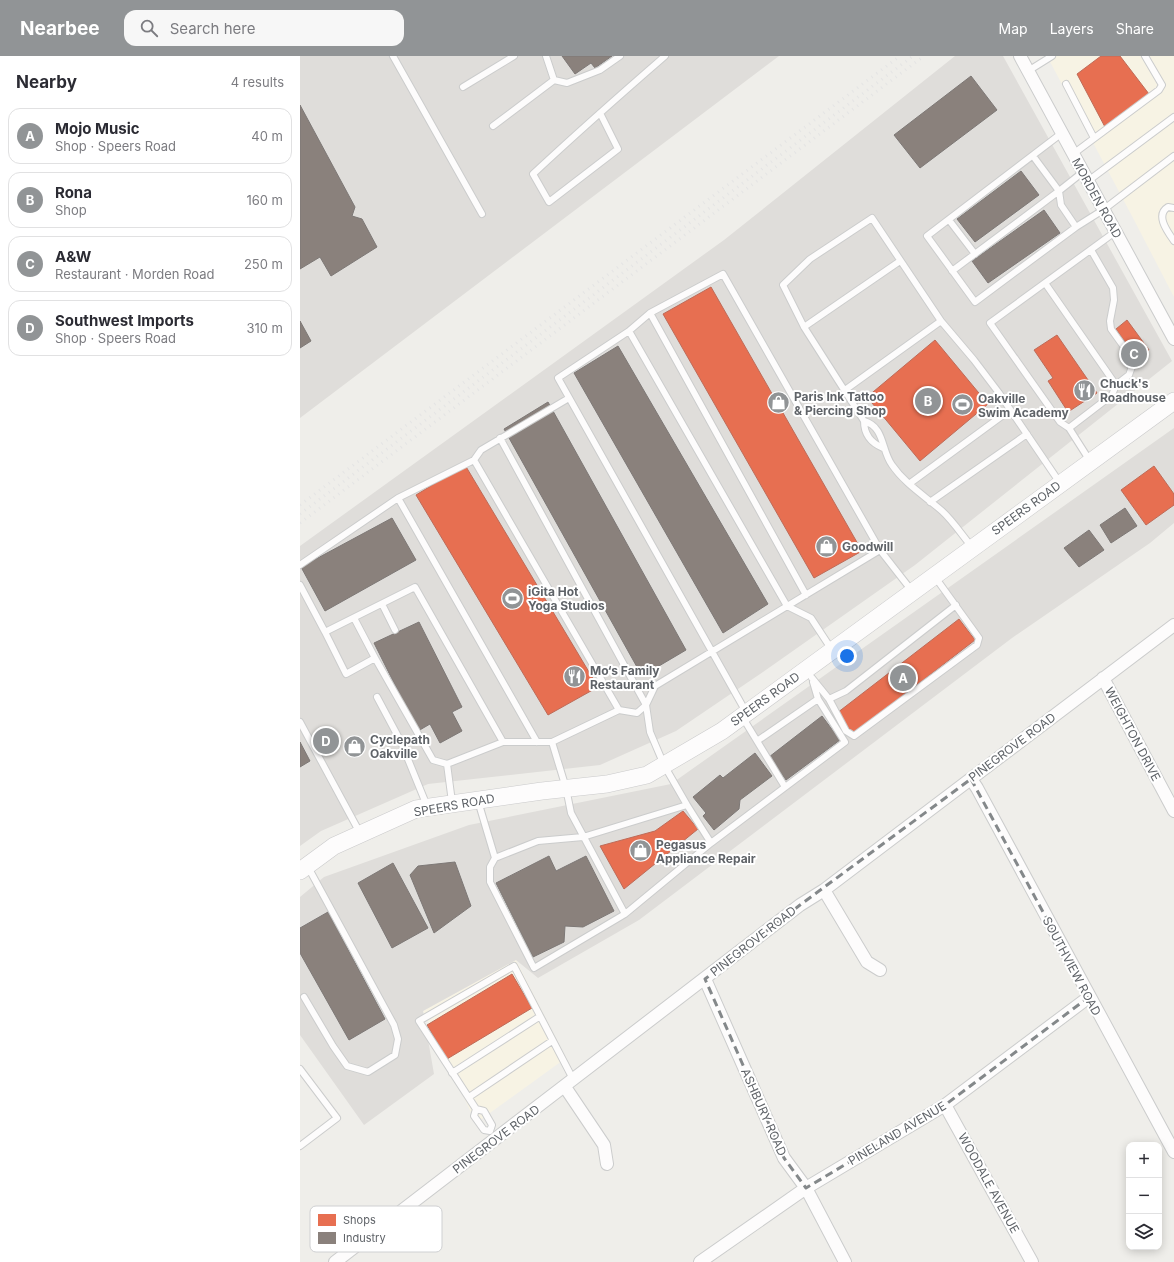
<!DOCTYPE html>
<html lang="en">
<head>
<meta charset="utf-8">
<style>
  :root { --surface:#fff; --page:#f7f7f7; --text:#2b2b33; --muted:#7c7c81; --line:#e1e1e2; --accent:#919496 }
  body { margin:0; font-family:Inter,sans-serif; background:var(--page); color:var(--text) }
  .controls { position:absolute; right:12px; bottom:12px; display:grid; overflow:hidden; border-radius:8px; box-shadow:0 2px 10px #0003 }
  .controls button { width:36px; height:36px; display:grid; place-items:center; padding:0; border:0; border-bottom:1px solid var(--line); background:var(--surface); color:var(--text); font:20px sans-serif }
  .you { position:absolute; left:547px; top:600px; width:14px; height:14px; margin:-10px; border:3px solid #fff; border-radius:50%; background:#1a73e8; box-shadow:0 0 0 6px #1a73e833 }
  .badge { display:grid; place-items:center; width:26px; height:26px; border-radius:50%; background:var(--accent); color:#fff; font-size:13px; font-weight:700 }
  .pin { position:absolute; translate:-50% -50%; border:2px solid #fff; box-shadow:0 1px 4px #0006 }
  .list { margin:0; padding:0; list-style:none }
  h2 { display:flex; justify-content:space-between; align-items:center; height:52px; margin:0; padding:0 16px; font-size:17px }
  h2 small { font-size:13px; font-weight:400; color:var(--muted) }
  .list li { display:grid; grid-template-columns:26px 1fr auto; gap:12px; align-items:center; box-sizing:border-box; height:56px; margin:0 8px 8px; padding:0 8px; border:1px solid var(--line); border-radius:12px }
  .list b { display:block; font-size:15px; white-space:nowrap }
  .list p { margin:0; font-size:13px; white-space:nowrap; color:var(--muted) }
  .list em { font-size:13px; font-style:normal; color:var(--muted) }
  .icon { flex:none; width:22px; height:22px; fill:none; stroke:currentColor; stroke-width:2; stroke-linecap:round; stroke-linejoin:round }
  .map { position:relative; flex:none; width:874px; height:1206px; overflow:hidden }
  header { display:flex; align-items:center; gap:24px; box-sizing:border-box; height:56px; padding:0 20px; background:var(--accent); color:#fff }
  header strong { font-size:19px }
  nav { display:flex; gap:22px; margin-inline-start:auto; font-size:14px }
  .search { width:280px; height:36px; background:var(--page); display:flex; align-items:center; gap:10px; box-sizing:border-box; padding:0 14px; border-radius:12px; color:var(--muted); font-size:15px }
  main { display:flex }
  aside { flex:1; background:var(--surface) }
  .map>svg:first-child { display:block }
  .commercial { fill:#f7f3e4 }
  .industrial { fill:#dfddda }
  .shops { fill:#e76f51; stroke:#be6b58 }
  .industry { fill:#8a817c; stroke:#7d7876 }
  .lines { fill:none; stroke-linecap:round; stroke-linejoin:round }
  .lane-casing { stroke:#cbcccc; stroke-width:8 }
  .street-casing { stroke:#cbcccc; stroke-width:14 }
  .secondary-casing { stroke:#cacacb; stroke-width:18 }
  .lane { stroke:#fdfcfc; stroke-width:6 }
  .street { stroke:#fdfcfc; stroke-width:12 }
  .secondary { stroke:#fdfcfc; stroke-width:17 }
  .rail { stroke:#e4e4e4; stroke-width:3; stroke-dasharray:1 5; stroke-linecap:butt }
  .marked { fill:none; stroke:#84888a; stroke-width:3; stroke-dasharray:8 5; stroke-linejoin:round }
  .labels { text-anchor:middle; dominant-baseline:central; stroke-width:4; stroke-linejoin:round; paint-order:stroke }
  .street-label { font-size:12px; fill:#5f6368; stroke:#fff }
  .poi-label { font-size:12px; font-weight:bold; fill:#5f6368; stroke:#fff; text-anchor:start }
  .key { fill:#fff; stroke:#cfd0d2; stroke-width:1 }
  .key-label { font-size:11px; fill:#5f6368 }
</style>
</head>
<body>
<header>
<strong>Nearbee</strong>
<div class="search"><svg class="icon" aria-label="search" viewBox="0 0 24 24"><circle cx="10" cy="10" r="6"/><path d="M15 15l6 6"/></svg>Search here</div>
<nav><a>Map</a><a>Layers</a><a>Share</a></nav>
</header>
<main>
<aside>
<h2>Nearby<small>4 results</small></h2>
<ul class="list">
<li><span class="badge">A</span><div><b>Mojo Music</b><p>Shop · Speers Road</p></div><em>40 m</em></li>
<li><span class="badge">B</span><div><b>Rona</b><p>Shop</p></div><em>160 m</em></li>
<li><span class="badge">C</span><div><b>A&amp;W</b><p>Restaurant · Morden Road</p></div><em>250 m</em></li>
<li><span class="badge">D</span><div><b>Southwest Imports</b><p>Shop · Speers Road</p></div><em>310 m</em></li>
</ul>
</aside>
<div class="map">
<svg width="874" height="1206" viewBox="0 0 874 1206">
  <rect width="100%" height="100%" fill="#efeeea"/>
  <!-- commercial -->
  <path class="commercial" d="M747,0H874V241L833,162Z
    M216,904L266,1002L176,1067L123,955Z"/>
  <!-- industrial -->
  <path class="industrial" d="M0,0H479L0,362Z
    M655,0H703L872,305L615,509L463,616L376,675L300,709L128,728L21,775L0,790V490L424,184Z
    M874,372V467L850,487L712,582L339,864L238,922L216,904L123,955L134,1018L64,1069L0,979V841L24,821L169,769L371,728Z"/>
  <!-- shops -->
  <path class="shops" d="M801,0H820L849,38L805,71L777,18Z
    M411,231L562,495L514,522L363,258Z
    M827,264L849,294L837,303L816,273Z
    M757,279L797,337L768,356L748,325L753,322L734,294Z
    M635,284L688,348L620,405L567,341Z
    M165,409L298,631L248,659L116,439Z
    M854,410L874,438V449L846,469L821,434Z
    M659,563L675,584L553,678L537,657Z
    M383,755L398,773L324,833L300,790L355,775Z
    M212,918L232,952L147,1003L127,969Z"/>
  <!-- industry -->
  <path class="industry" d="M262,0H312L295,12L291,7L275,18Z
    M671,20L697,54L620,112L594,79Z
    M0,49L55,151L52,160L62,163L77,191L31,220L20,201L0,213Z
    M721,115L739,139L675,186L657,163Z
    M744,154L760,177L688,227L672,205Z
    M0,265L11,285L0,292Z
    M318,290L468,548L423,577L274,317Z
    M248,346L386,594L342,620L204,373Z
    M825,452L837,470L811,487L800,469Z
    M92,462L116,504L25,555L1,511Z
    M789,474L804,494L779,511L764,492Z
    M119,566L162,651L152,656L162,675L140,687L130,668L118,675L74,587Z
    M522,660L540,684L486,724L469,701Z
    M0,686L10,705L0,711Z
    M455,697L472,720L440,744L439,753L414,774L403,760L406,757L393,741L420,719L423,722Z
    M249,800L256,815L286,800L314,855L283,871L265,870L264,886L233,901L196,827Z
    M155,806L171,850L134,877L110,819L118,810Z
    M93,807L128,872L92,892L58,827Z
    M28,856L85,963L49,984L0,897V872Z"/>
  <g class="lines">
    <defs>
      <path id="lane" d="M93,0L182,158
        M246,0L254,24L267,27L300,14L320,0
        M728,15L752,0
        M766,28L794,82
        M163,31L214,0
        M300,57L318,93L249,146L233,118C276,78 320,39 365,0
        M193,70L254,24
        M762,77L627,180L675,246L776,171
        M773,98L859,34L862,29L845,0
        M783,116L759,135L761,149L776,171L803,154L874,100
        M788,125L874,61
        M874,152L868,151C855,159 867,175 874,185
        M649,164L675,198
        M791,194L813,232L814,244L810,265L811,273L834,305L829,319L816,329
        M652,215L759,135L733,100
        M745,227L816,329L812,339L769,372
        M350,257L506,539
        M504,271L600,205
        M329,275L350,257L423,218L580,494L612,535
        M545,334L641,265
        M564,365C585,371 581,394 592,409C605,428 625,440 642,455C653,465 662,479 672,491
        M200,382L346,649L355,630L580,494
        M583,392C571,387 564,378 564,365L504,271L483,229L510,203L572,162L641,265L674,304L699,337L760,427
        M174,404L319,654L337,657L346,649
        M790,405L769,372L760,366L690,267L815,176
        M609,428L710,354
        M98,442L237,686
        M630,446L727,378
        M0,509L98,442L174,404L181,394L269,342
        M0,529L25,576L115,531L203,686L147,708L152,746
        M82,548L95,574
        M25,576L46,618L75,602L54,562
        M75,602L133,704L147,708
        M512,622L529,643L546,675L554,680L677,589L679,582L635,521
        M77,641L101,686L127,750
        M529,643L546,635L656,549
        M346,649L350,676L364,709L387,749
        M446,656L258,322L329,275L487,550L511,562L532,594
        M443,662L485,731
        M0,666L60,777
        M457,685L518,643
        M203,686H252
        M178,745L195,802L238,785L283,781L387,749L411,787L325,858
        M411,787L545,686L518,643L513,626
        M195,802L190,811V826L234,912L325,858L271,757L266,732L252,686L319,654
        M4,941L33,990L47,1010L68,1016L95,999L98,983L94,969L8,811
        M0,1013L37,1062L0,1090
        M152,1017L239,961
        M169,1041L252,985
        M176,1053L174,1060L184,1074L190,1075L192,1069L184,1055L176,1053L119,965L214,910L274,1025"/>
      <path id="street" d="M720,0L874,283
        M803,622L874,755
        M671,723L677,732L874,1096
        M524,834L567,906L580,914
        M405,923L484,1102L506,1132L545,1206
        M265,1031L304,1089L307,1108
        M645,1049L732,1206
        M35,1206C189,1086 346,969 500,849L524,834L874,569
        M400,1206L506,1132L645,1049L789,941"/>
      <path id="secondary" d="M0,815L34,790L116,753L242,735L307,728L347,719L422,675L874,345"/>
    </defs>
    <!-- lane casing -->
    <use href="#lane" class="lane-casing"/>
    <!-- street casing -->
    <use href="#street" class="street-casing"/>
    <!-- secondary casing -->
    <use href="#secondary" class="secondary-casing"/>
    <!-- lane -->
    <use href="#lane" class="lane"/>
    <!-- street -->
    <use href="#street" class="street"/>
    <!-- secondary -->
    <use href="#secondary" class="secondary"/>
    <!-- rail -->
    <path class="rail" d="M0,449L600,0
      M0,458L613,0
      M0,467L624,0"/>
  </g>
  <!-- marked area -->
  <path class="marked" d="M671,723L789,941L645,1049L506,1132L484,1102L405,923L500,849Z"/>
  <!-- icons -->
  <defs>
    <symbol id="restaurant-disc" viewBox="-11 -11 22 22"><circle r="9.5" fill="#919496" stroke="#fff"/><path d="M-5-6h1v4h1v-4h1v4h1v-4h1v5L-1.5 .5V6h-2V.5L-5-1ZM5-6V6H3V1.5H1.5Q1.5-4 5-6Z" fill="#fff"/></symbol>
    <symbol id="shop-disc" viewBox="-11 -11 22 22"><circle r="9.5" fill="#919496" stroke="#fff"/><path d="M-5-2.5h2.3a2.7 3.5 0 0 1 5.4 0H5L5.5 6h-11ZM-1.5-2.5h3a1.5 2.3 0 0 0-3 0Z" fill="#fff"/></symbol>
    <symbol id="stadium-disc" viewBox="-11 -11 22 22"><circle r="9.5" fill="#919496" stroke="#fff"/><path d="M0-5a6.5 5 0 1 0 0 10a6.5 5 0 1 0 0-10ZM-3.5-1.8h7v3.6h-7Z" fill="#fff"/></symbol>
  </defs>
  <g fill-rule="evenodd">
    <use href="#restaurant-disc" x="772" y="322" width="25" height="25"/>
    <use href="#shop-disc" x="466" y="334" width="25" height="25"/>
    <use href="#stadium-disc" x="650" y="336" width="25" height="25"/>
    <use href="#shop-disc" x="514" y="478" width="25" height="25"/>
    <use href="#stadium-disc" x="200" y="530" width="25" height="25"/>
    <use href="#restaurant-disc" x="262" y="608" width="25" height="25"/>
    <use href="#shop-disc" x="42" y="678" width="25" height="25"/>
    <use href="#shop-disc" x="328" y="782" width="25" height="25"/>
  </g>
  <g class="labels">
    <!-- street labels -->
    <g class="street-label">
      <text transform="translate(797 142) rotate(61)">MORDEN ROAD</text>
      <text transform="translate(726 452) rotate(-36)">SPEERS ROAD</text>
      <text transform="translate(465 643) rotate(-36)">SPEERS ROAD</text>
      <text transform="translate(833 678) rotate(62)">WEIGHTON DRIVE</text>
      <text transform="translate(712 691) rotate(-37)">PINEGROVE ROAD</text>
      <text transform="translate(154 749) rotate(-10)">SPEERS ROAD</text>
      <text transform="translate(453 885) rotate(-38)">PINEGROVE ROAD</text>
      <text transform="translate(772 910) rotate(62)">SOUTHVIEW ROAD</text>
      <text transform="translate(464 1056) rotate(66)">ASHBURY ROAD</text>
      <text transform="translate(597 1077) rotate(-31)">PINELAND AVENUE</text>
      <text transform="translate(196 1083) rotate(-37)">PINEGROVE ROAD</text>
      <text transform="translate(689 1127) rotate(61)">WOODALE AVENUE</text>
    </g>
    <!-- poi labels -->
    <g class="poi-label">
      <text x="800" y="327">Chuck's<tspan x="800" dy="14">Roadhouse</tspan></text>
      <text x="494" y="340">Paris Ink Tattoo<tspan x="494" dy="14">&amp; Piercing Shop</tspan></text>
      <text x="678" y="342">Oakville<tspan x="678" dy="14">Swim Academy</tspan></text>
      <text x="542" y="490">Goodwill</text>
      <text x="228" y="535">iGita Hot<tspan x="228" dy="14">Yoga Studios</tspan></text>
      <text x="290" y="614">Mo‘s Family<tspan x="290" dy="14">Restaurant</tspan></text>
      <text x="70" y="683">Cyclepath<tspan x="70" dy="14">Oakville</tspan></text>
      <text x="356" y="788">Pegasus<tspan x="356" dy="14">Appliance Repair</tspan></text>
    </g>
  </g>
  <!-- legend -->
  <rect x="10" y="1150" width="132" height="46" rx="6" class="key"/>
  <rect x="18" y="1158" width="18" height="12" fill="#e76f51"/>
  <rect x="18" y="1176" width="18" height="12" fill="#8a817c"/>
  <g class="key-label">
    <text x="43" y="1168">Shops</text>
    <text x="43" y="1186">Industry</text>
  </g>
</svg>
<div class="controls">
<button>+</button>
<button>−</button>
<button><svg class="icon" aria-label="layers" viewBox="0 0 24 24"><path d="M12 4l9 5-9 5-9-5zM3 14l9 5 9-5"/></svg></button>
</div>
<div class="you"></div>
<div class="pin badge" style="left:603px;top:622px">A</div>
<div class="pin badge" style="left:628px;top:345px">B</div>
<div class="pin badge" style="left:834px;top:298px">C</div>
<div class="pin badge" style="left:26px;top:685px">D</div>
</div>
</main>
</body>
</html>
